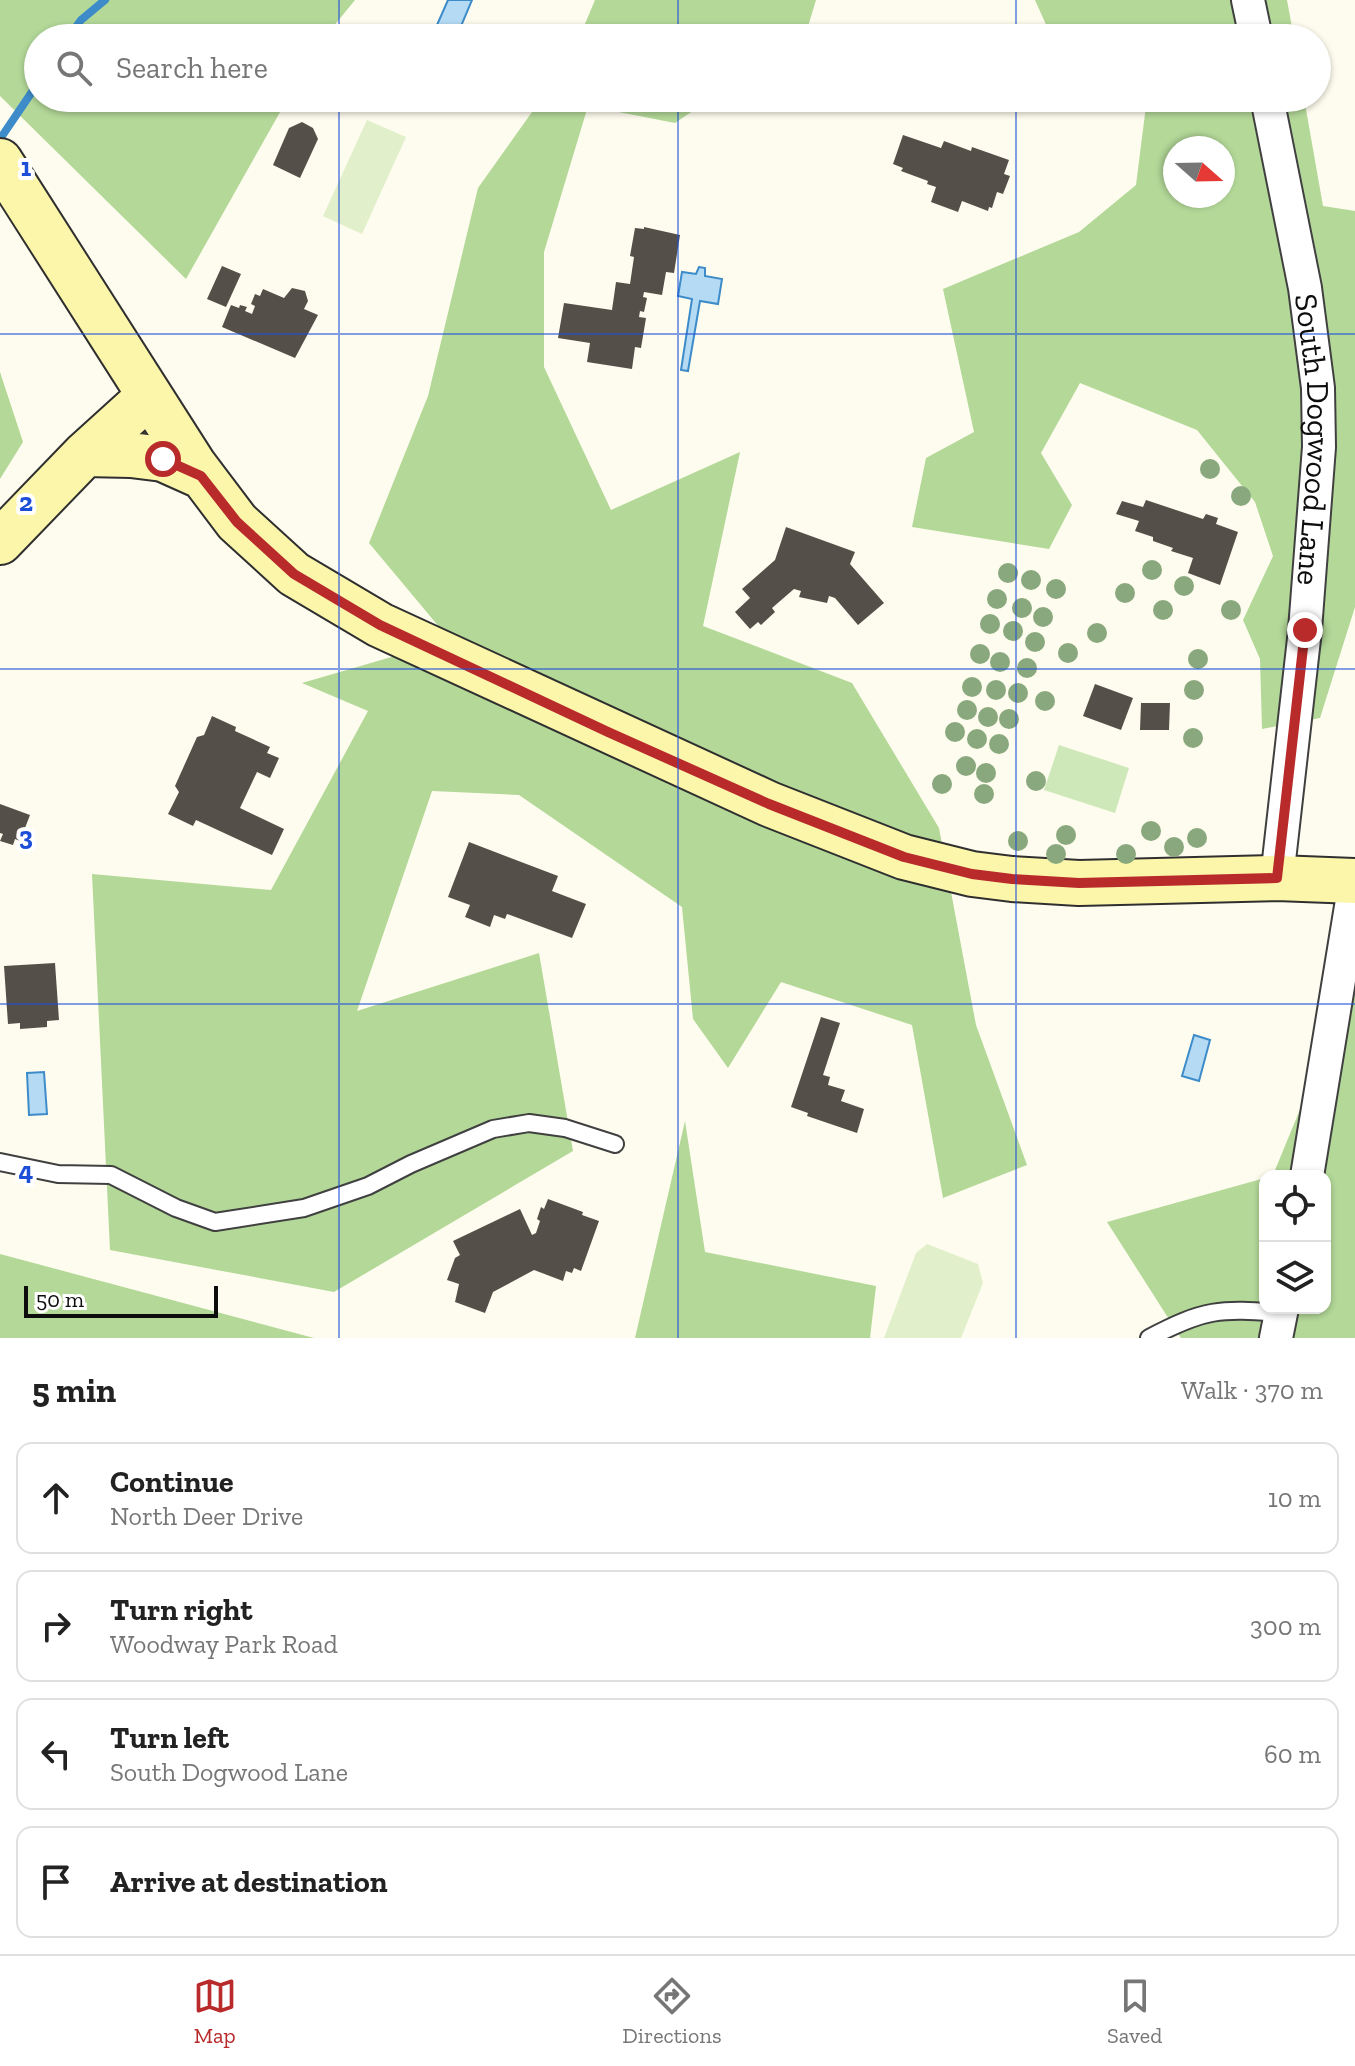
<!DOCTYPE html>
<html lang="en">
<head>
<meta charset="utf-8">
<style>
  :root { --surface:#fff; --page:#f2f2f2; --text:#222; --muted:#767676; --line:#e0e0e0; --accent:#b92a2b }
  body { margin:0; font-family:"Zilla Slab",serif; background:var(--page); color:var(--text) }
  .controls { position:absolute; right:24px; bottom:24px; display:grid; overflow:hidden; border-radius:16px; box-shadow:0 2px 6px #0004 }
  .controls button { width:72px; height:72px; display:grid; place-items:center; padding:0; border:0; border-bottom:2px solid var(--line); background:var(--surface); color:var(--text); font:40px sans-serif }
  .compass { position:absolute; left:1163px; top:136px; width:72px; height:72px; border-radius:50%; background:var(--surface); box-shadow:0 2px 6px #0004; rotate:110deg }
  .scale { position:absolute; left:24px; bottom:20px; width:194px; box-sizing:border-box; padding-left:8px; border:4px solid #0d0d0d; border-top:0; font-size:22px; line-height:28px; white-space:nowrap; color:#0d0d0d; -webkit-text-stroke:6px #fff; paint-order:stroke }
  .stop { position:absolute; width:24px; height:24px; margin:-18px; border:6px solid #b92a2b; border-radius:50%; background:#fff }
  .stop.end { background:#b92a2b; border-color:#fff; box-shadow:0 2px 8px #0008 }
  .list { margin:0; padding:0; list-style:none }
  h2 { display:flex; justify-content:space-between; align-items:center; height:104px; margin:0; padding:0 32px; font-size:34px }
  h2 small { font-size:26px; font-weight:400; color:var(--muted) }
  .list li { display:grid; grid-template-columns:52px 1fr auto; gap:24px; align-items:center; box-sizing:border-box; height:112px; margin:0 16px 16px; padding:0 16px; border:2px solid var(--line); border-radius:16px }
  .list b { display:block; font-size:30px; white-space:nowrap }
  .list p { margin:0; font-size:26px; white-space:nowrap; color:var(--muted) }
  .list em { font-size:26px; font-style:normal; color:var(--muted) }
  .icon { flex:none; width:44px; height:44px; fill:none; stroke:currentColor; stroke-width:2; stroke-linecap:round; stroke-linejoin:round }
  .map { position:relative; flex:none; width:1355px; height:1338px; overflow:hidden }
  .search { position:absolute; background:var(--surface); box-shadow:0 2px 6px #0004; left:24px; right:24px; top:24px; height:88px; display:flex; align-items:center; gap:20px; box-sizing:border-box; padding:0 28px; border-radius:44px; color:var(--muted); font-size:30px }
  .sheet { height:616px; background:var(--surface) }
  nav { display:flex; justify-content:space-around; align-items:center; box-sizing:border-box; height:112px; border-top:2px solid var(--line); background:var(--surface); font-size:22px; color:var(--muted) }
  nav a { display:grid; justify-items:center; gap:4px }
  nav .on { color:var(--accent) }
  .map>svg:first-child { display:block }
  .green { fill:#cfe8b9 }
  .forest { fill:#b3d898; fill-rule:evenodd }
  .pitch { fill:#e1efca }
  .water { fill:#b4daf4; stroke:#3d8cc9; stroke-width:2 }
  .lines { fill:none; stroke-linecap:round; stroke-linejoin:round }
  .stream { stroke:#3d8cc9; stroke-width:8 }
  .building { fill:#554f4a }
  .lane-casing { stroke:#404040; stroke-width:20 }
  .street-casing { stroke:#404040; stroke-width:36 }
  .secondary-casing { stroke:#2f2f2f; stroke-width:48 }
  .lane { stroke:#fff; stroke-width:16 }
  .street { stroke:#fff; stroke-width:32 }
  .secondary { stroke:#fcf6ab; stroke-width:44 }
  .tree { fill:#8aa87d }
  .route { stroke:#b92a2b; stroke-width:10 }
  .grid { fill:none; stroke:#1d4ed8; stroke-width:2; stroke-opacity:0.55 }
  .labels { text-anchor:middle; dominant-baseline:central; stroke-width:8; stroke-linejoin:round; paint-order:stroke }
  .street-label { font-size:32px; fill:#0d0d0d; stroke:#fff }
  .grid-label { font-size:26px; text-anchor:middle; font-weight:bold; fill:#1d4ed8; stroke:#fff; stroke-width:8; stroke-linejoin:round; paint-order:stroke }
</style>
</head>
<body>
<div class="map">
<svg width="1355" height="1338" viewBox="0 0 1355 1338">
  <rect width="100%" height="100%" fill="#fefcee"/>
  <!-- green -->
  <path class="green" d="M1059,745L1129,768L1115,813L1044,790Z"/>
  <!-- forest -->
  <path class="forest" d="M0,0H355L324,38H38V98H288L186,279L0,96Z
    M595,0H816L806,33L798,38H579Z
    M1035,0H1287L1294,38H1052Z
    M542,98H712L675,123L588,106L544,252V367L611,510L740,452L703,626L852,683L939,828L976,1025L1027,1165L943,1198L912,1025L781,982L728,1068L693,1019L682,907L519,795L432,791L357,1011L539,953L573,1151L334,1292L110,1250L92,874L271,890L368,711L302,683L450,640L369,543L428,396L478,188Z
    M1147,98H1304L1323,206L1355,211V607L1320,718L1262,729L1260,659L1243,620L1273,556L1255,502L1197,430L1080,383L1041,453L1072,505L1049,549L912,527L926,458L974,432L943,289L1079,232L1136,185ZM1175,148H1223V196H1175Z
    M0,372L23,442L0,479Z
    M1355,976V1338H1181L1107,1222L1265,1178V1308H1325V1176H1270L1273,1175Z
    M685,1121L705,1252L876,1286L870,1338H635Z
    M0,1254L314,1338H0Z"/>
  <!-- pitch -->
  <path class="pitch" d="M367,120L406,137L362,234L323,216Z
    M927,1244L978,1264L983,1283L961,1338H884L916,1253Z"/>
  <!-- water -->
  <path class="water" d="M448,0H472L456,38H442L433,34Z
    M699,267L705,268V276L722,279L718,304L700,301L688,371L681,370L692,299L678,296L682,272L696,274Z
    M1194,1035L1210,1040L1199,1081L1182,1076Z
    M44,1072L47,1114L29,1115L27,1073Z"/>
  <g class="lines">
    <!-- stream -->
    <path class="stream" d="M68,38L81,20L105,0
      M0,139L38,83"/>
  </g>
  <!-- building -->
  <path class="building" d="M302,122L313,128L318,139L300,178L273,165L289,128Z
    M903,135L941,148L944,141L971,151L972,147L1009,160L1004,174L1010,176L1003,194L997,192L992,208L989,207L988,211L962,201L958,212L931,202L936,187L927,184L928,181L901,171L903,168L893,164Z
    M644,227L680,235L674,273L666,272L662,295L644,292L643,297L647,298L644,312L640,311L639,317L646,318L641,348L635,347L632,369L587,362L590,343L558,338L564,303L612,310L616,282L630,284L634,257L630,256L635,228L644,229Z
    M222,266L241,274L226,307L207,299Z
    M292,288L305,291L308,301L304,309L318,315L295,358L222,327L231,305L239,308L240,305L247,307L245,311L252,314L255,306L251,304L255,294L260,296L263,289L284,298Z
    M1146,500L1203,519L1206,514L1218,518L1216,524L1238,532L1220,585L1188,573L1193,558L1171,551L1173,548L1153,541V537L1135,531L1139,521L1116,514L1122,501L1143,507Z
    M786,527L855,552L850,564L884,603L858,625L835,598L829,596L827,603L799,597L801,591L794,589L772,608L775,612L761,625L758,622L750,629L735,612L750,598L742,589L775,560Z
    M1095,684L1133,698L1121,730L1083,716Z
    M1141,703H1170L1169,730H1140Z
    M212,716L236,727L235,731L270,747L267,753L279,758L270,778L257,772L240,808L284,829L272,855L196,820L193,826L168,814L179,792L175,786L197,737L204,735Z
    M0,804L30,815L20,841L15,839L13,845L0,841L3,834L0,833Z
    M469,842L558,876L552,891L586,904L572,938L507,914L505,919L494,915L490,927L465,917L470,905L448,897Z
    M55,963L59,1020L47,1021V1027L20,1029V1023L8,1024L4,966Z
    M821,1017L840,1023L823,1075L830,1077L828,1085L845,1090L841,1101L864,1109L857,1133L807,1116L808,1113L791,1107Z
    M548,1199L583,1212L582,1215L599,1221L581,1271L574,1268L572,1273L566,1271L563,1281L534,1270L493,1292L485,1313L455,1302L459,1284L447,1280L455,1258L460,1255L453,1241L520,1209L532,1235L536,1233L540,1221L537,1219L541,1207L544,1209Z"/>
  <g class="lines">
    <defs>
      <path id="lane" d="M0,1162L58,1174L111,1175L176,1208L215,1222L304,1208L368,1186L411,1164L493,1129L529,1123L565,1128L615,1144
        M1149,1338C1204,1309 1220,1308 1281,1313"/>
      <g id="street">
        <path d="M1248,0L1256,38"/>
        <path id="s1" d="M1267,98L1305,288L1318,388L1319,447L1305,630L1277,878"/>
        <path d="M1307,1176L1355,882"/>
        <path d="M1276,1338L1282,1308"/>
      </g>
      <path id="secondary" d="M0,161L194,465L237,522L294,574L380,625L769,804L904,857L972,874L1012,879L1079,883L1277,878L1355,881
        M85,454L131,455L163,459L201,476
        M0,542L85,454L149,396"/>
    </defs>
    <!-- lane casing -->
    <use href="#lane" class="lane-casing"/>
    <!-- street casing -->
    <use href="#street" class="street-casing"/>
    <!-- secondary casing -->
    <use href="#secondary" class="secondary-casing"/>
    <!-- lane -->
    <use href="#lane" class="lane"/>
    <!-- street -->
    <use href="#street" class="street"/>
    <!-- secondary -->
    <use href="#secondary" class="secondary"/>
  </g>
  <!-- trees -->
  <g class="tree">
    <circle cx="1210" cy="469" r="10"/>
    <circle cx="1241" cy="496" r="10"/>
    <circle cx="1152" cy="570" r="10"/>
    <circle cx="1008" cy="573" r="10"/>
    <circle cx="1031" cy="580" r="10"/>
    <circle cx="1184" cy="586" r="10"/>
    <circle cx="1056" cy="589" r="10"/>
    <circle cx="1125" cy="593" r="10"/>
    <circle cx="997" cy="599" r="10"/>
    <circle cx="1022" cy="608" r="10"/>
    <circle cx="1163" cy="610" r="10"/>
    <circle cx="1231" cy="610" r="10"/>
    <circle cx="1043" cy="617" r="10"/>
    <circle cx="990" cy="624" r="10"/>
    <circle cx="1013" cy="631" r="10"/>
    <circle cx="1097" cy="633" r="10"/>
    <circle cx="1035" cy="642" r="10"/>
    <circle cx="1068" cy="653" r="10"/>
    <circle cx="980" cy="654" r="10"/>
    <circle cx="1198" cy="659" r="10"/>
    <circle cx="1000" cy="662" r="10"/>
    <circle cx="1027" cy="668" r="10"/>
    <circle cx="972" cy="687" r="10"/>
    <circle cx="996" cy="690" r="10"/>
    <circle cx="1194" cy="690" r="10"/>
    <circle cx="1018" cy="693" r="10"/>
    <circle cx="1045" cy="701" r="10"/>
    <circle cx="967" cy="710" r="10"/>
    <circle cx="988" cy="717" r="10"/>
    <circle cx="1009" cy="719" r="10"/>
    <circle cx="955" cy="732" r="10"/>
    <circle cx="1193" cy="738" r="10"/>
    <circle cx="977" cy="739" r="10"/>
    <circle cx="999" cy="744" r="10"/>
    <circle cx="966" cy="766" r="10"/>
    <circle cx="986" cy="773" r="10"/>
    <circle cx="1036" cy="781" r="10"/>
    <circle cx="942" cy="784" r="10"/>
    <circle cx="984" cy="794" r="10"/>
    <circle cx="1151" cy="831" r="10"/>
    <circle cx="1066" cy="835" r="10"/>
    <circle cx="1197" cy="838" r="10"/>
    <circle cx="1018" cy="841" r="10"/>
    <circle cx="1174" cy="847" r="10"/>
    <circle cx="1056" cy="854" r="10"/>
    <circle cx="1126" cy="854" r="10"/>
  </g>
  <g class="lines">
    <!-- route -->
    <path class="route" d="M163,459L201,476L237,522L294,574L380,625L608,732L769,804L904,857L972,874L1012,879L1079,883L1277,878L1305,630"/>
  </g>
  <!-- grid -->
  <path class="grid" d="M339,0V38M678,0V38M1016,0V38M339,98V1338M678,98V1338M1016,98V1338M0,334H1355M0,669H1355M0,1004H1355"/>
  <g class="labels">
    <!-- street labels -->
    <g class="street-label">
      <text stroke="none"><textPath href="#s1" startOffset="346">South Dogwood Lane</textPath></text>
    </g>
  </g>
  <g class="grid-label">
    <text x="26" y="176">1</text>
    <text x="26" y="511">2</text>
    <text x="26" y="845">3</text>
    <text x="26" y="1180">4</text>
  </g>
</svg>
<div class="controls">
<button><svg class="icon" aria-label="locate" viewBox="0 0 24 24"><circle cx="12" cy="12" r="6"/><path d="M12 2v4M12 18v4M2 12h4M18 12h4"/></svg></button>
<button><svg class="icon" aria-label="layers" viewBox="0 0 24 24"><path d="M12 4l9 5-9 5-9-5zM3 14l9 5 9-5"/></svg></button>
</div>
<svg class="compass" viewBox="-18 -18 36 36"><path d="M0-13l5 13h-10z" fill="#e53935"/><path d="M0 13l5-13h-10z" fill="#767676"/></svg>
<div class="scale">50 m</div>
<div class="stop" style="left:163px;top:459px"></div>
<div class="stop end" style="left:1305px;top:630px"></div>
<div class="search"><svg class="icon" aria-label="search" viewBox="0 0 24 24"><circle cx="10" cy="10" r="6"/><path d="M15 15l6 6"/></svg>Search here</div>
</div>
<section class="sheet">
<h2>5 min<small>Walk · 370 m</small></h2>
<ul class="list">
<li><svg class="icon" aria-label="ahead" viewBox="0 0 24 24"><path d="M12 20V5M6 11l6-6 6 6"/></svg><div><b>Continue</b><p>North Deer Drive</p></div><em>10 m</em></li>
<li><svg class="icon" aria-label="right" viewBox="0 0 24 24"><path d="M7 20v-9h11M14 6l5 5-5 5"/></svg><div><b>Turn right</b><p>Woodway Park Road</p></div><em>300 m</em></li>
<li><svg class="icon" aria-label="left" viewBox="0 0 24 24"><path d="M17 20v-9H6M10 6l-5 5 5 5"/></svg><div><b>Turn left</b><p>South Dogwood Lane</p></div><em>60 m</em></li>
<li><svg class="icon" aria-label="arrive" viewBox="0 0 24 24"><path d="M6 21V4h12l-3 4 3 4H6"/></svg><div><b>Arrive at destination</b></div></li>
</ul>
</section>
<nav>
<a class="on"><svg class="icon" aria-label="map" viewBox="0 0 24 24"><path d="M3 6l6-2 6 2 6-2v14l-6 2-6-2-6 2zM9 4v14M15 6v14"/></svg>Map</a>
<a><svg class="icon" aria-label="directions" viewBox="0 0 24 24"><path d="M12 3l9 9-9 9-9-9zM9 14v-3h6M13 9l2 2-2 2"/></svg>Directions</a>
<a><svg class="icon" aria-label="saved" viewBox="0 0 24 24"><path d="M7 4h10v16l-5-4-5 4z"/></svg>Saved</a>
</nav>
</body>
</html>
